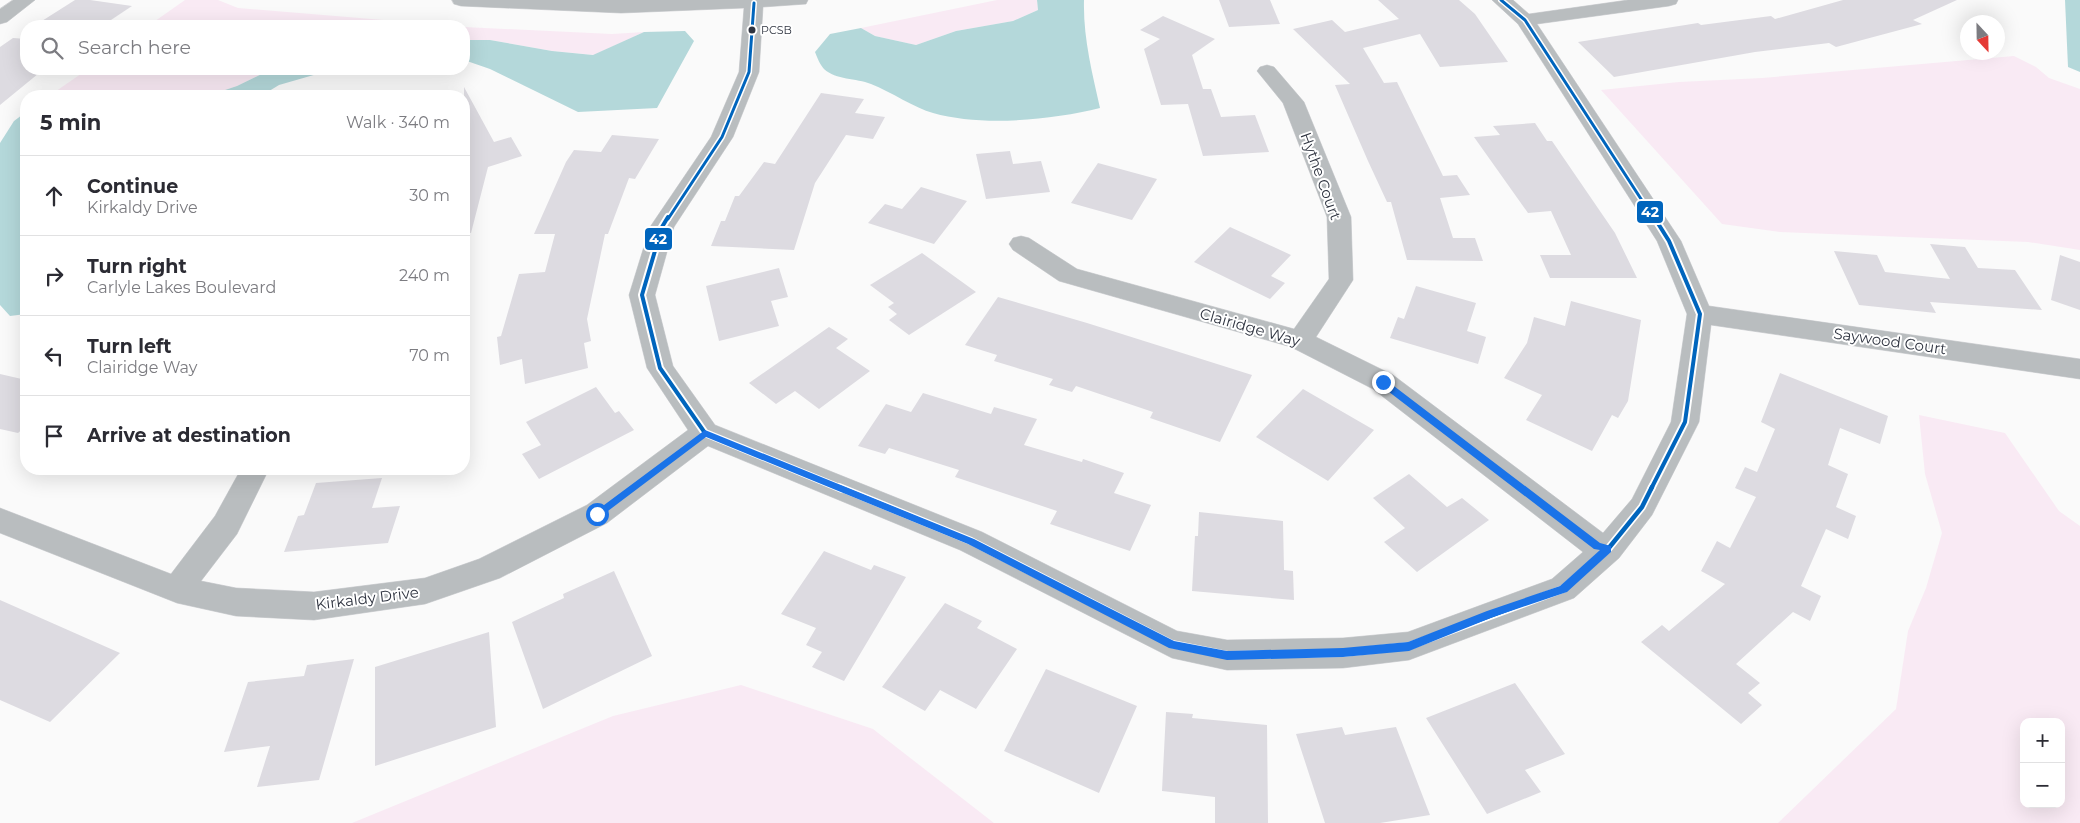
<!DOCTYPE html>
<html lang="en">
<head>
<meta charset="utf-8">
<style>
  :root { --surface:#fff; --page:#f7f7f7; --text:#2b2b33; --muted:#7c7c81; --line:#e1e1e2 }
  body { margin:0; font-family:Montserrat,sans-serif; background:var(--page); color:var(--text) }
  .controls { position:absolute; right:15px; bottom:15px; display:grid; overflow:hidden; border-radius:10px; box-shadow:0 5px 20px #0002 }
  .controls button { width:45px; height:45px; display:grid; place-items:center; padding:0; border:0; border-bottom:1px solid var(--line); background:var(--surface); color:var(--text); font:25px sans-serif }
  .compass { position:absolute; left:1960px; top:15px; width:45px; height:45px; border-radius:50%; background:var(--surface); box-shadow:0 5px 20px #0002; rotate:158deg }
  .stop { position:absolute; width:15px; height:15px; margin:-11px; border:4px solid #1a73e8; border-radius:50%; background:#fff }
  .stop.end { background:#1a73e8; border-color:#fff; box-shadow:0 1px 5px #0008 }
  .list { margin:0; padding:0; list-style:none }
  h2 { display:flex; justify-content:space-between; align-items:center; height:65px; margin:0; padding:0 20px; font-size:21px }
  h2 small { font-size:16px; font-weight:400; color:var(--muted) }
  .list li { display:grid; grid-template-columns:32px 1fr auto; gap:15px; align-items:center; box-sizing:border-box; height:80px; padding:0 20px; border-top:1px solid var(--line) }
  .list b { display:block; font-size:19px; white-space:nowrap }
  .list p { margin:0; font-size:16px; white-space:nowrap; color:var(--muted) }
  .list em { font-size:16px; font-style:normal; color:var(--muted) }
  .icon { flex:none; width:28px; height:28px; fill:none; stroke:currentColor; stroke-width:2; stroke-linecap:round; stroke-linejoin:round }
  .map { position:relative; flex:none; width:2080px; height:823px; overflow:hidden }
  .search { position:absolute; background:var(--surface); box-shadow:0 5px 20px #0002; left:20px; top:20px; width:450px; height:55px; display:flex; align-items:center; gap:12px; box-sizing:border-box; padding:0 18px; border-radius:20px; color:var(--muted); font-size:19px }
  .panel { position:absolute; background:var(--surface); box-shadow:0 5px 20px #0002; left:20px; top:90px; width:450px; height:385px; border-radius:20px }
  .map>svg:first-child { display:block }
  .green { fill:#f9eaf4; fill-rule:evenodd }
  .water { fill:#b4d8da }
  .building { fill:#dddbe1 }
  .lines { fill:none; stroke-linecap:round; stroke-linejoin:round }
  .minor-casing { stroke:#d5d6d9; stroke-width:1 }
  .minor { fill:#b9bdbf; fill-rule:evenodd }
  .bus-1-far2-casing { stroke:#fff; stroke-width:6 }
  .bus-1-far1-casing { stroke:#fff; stroke-width:8 }
  .bus-1-casing { stroke:#fff; stroke-width:8 }
  .bus-1-far2 { stroke:#0065bd; stroke-width:3 }
  .bus-1-far1 { stroke:#0065bd; stroke-width:4 }
  .bus-1 { stroke:#0065bd; stroke-width:4.5 }
  .route { fill:#1a73e8 }
  .bus-dot { fill:#2f3440; stroke:#fff; stroke-width:2 }
  .labels { text-anchor:middle; dominant-baseline:central; stroke-width:4; stroke-linejoin:round; paint-order:stroke }
  .far-bus-label { font-size:11px; fill:#2f3440; stroke:#fff; text-anchor:start }
  .street-label { font-size:15px; fill:#2f3440; stroke:#fff }
  .line-badge { stroke:#fff; stroke-width:2 }
  .badge-label { font-size:14px; text-anchor:middle; font-weight:bold; fill:#fff }
</style>
</head>
<body>
<div class="map">
<svg width="2080" height="823" viewBox="0 0 2080 823">
  <rect width="100%" height="100%" fill="#fafafa"/>
  <!-- green -->
  <path class="green" d="M185,0H218L238,8L456,26H148Z
    M997,0H1037L1038,10L1013,21L956,31L916,45L875,36L861,28Z
    M464,27L612,34L644,32L594,55L552,51L490,40H464Z
    M2014,56L2036,67L2049,78L2080,89V250L2028,242L1780,232L1722,224L1601,90L1679,82L1762,78Z
    M88,69H272L237,86L207,96H49Z
    M1919,415L2005,433L2059,511L2080,526V823H1778L1896,709L1908,631L1926,588L1942,533L1925,474ZM2024,722H2061V804H2024Z
    M741,685L873,729L994,823H352L613,716Z"/>
  <!-- water -->
  <path class="water" d="M1037,0H1084C1083,37 1092,72 1100,108C1052,120 982,127 933,113C915,108 891,92 871,84C856,78 836,80 824,69C820,65 817,57 815,52L830,34L861,28L875,36L916,45L956,31L1013,21L1038,10Z
    M2065,0H2080V72L2068,67Z
    M685,31L694,41L657,108L578,112L490,69L464,60V40H490L552,51L593,55L644,32Z
    M272,69H342L331,70L279,85L261,96H207L237,86Z
    M26,112V314L10,316L0,305V143L14,121Z"/>
  <!-- building -->
  <path class="building" d="M75,0H90L132,6L102,26H34Z
    M1219,0H1270L1280,24L1229,27Z
    M1378,0H1459L1475,14L1508,62L1440,67L1420,34L1363,48L1384,83L1397,82L1443,176L1457,175L1470,195L1440,198L1453,238H1475L1483,261L1407,260L1391,202H1387L1368,161L1335,85L1350,84L1293,29L1332,20L1345,32L1399,19Z
    M1843,0H1957L1913,20L1922,24L1836,47L1829,43L1755,52L1614,77L1578,42L1698,23L1701,25L1771,16L1775,19Z
    M1163,16L1215,39L1192,55L1203,89H1211L1221,117L1255,115L1269,152L1203,156L1188,104L1161,105L1144,49L1160,39L1140,30Z
    M13,38L26,39V69H44L0,105V47Z
    M464,87L494,142L511,137L522,156L488,167L471,233L464,232Z
    M821,93L864,99L855,113L885,117L873,139L846,135L815,183L794,250L711,246L721,221H725L735,196H739L764,162L775,164Z
    M1535,123L1547,141H1552L1615,233L1637,278H1550L1540,255H1571L1551,211L1528,213L1474,137L1500,135L1493,126Z
    M612,135L659,139L635,179L629,178L608,234H605L587,319L591,341L584,343L588,368L525,384L522,359L500,365L497,337L501,336L519,274L545,272L555,234H534L566,162L574,150L601,152Z
    M1010,151L1013,164L1041,161L1050,192L986,199L976,154Z
    M1098,163L1157,179L1132,220L1071,203Z
    M921,187L967,201L934,244L868,223L885,204L902,209Z
    M1230,227L1291,255L1271,276L1285,283L1270,299L1194,262Z
    M1930,244L1965,247L1978,268L2015,270L2042,310L1930,302L1936,313L1859,305L1834,251L1877,255L1885,272L1950,279Z
    M922,253L976,292L909,335L889,320L897,314L888,307L894,303L870,285Z
    M2060,255L2080,262V310L2051,300Z
    M779,268L788,297L771,301L779,326L719,341L706,286Z
    M1416,286L1476,303L1467,331L1486,337L1478,364L1390,338L1398,317L1404,319Z
    M998,297L1087,323L1252,375L1220,442L1150,418L1153,412L1076,386L1072,392L1049,385L1053,379L994,361L997,355L965,345Z
    M1571,301L1641,320L1628,401L1618,418L1612,415L1592,451L1526,420L1542,395L1504,378L1527,343L1534,317L1565,326Z
    M829,327L848,339L836,348L870,371L819,409L795,391L776,404L749,383Z
    M1780,373L1888,416L1880,444L1840,428L1828,465L1848,474L1836,507L1856,516L1848,539L1826,529L1801,586L1821,596L1810,621L1793,612L1736,664L1760,683L1748,693L1762,705L1741,724L1641,642L1662,625L1669,631L1725,584L1701,571L1717,541L1730,548L1756,497L1735,488L1745,467L1757,472L1775,429L1761,422Z
    M0,374L26,380V426L18,433L0,429Z
    M596,387L615,413L619,411L634,430L539,479L522,454L541,445L526,422Z
    M1303,389L1374,430L1328,481L1256,437Z
    M923,393L991,414L994,407L1037,419L1024,445L1082,462L1083,459L1124,473L1114,493L1151,505L1130,551L1050,524L1057,511L955,477L959,470L889,448L885,454L858,446L886,404L911,412Z
    M1409,474L1447,507L1462,498L1489,520L1417,572L1384,542L1405,528L1373,498Z
    M382,478L372,508L400,506L388,543L284,552L298,516L304,515L316,483Z
    M1199,512L1283,521L1284,570L1293,571L1294,600L1192,591L1195,536H1198Z
    M824,551L871,570L874,565L906,577L844,681L812,667L822,652L806,645L816,628L781,614Z
    M614,571L652,656L543,709L512,622L564,598L563,594Z
    M0,600L120,653L50,722L0,700Z
    M945,603L982,621L977,628L1017,649L976,709L940,690L925,711L882,687Z
    M489,632L496,727L375,766V667Z
    M354,659L319,780L257,787L270,746L224,752L248,682L304,676L307,665Z
    M1046,669L1137,706L1099,793L1004,751Z
    M1515,683L1565,754L1525,770L1541,792L1487,814L1426,718Z
    M1166,712L1193,714L1192,718L1267,725L1268,823H1215V797L1162,791Z
    M1342,727L1345,735L1396,727L1430,815L1380,823H1325L1296,734Z"/>
  <g class="lines">
    <defs>
      <path id="minor" d="M13,0H35L7,22L0,24V9Z
        M452,0H808L806,4L763,7L759,72L733,137L674,227L655,295L673,366L715,425L982,532L1177,631L1227,640L1343,638L1408,632L1552,579L1583,552L1373,389L1291,347L1059,281L1013,250L1009,244L1013,238L1021,236L1029,238L1077,269L1294,329L1329,279L1327,217L1283,103L1257,71L1260,67L1267,65L1274,67L1304,102L1351,217L1353,280L1316,337L1393,375L1603,533L1632,499L1671,422L1687,314L1657,241L1518,24L1492,0H1513L1529,14L1628,0H1678L1676,4L1669,6L1537,24L1681,241L1709,306L2080,359V379L1711,325L1699,422L1652,515L1619,558L1574,598L1409,660L1343,668L1227,670L1172,658L960,550L708,446L607,523L500,578L425,604L314,620L236,616L177,603L0,533V508L171,574L215,516L241,469H269L237,534L201,581L236,588L314,592L425,578L479,559L587,505L688,430L647,368L629,295L650,227L711,137L739,72L744,8L621,13L461,6L454,4Z"/>
    </defs>
    <!-- minor casing -->
    <use href="#minor" class="minor-casing"/>
    <!-- minor -->
    <use href="#minor" class="minor"/>
    <defs>
      <path id="bus-1-far2" d="M1501,0L1525,20L1654,219
        M668,219L722,137L749,72L754,3"/>
      <path id="bus-1-far1" d="M668,217L662,227L642,295L660,368L705,433L842,489
        M1651,489L1685,422L1700,314L1669,241L1654,217"/>
      <path id="bus-1" d="M839,487L971,541L1172,644L1227,655L1343,653L1409,646L1563,589L1608,549L1642,507L1652,487"/>
    </defs>
    <!-- bus-1-far2 casing -->
    <use href="#bus-1-far2" class="bus-1-far2-casing"/>
    <!-- bus-1-far1 casing -->
    <use href="#bus-1-far1" class="bus-1-far1-casing"/>
    <!-- bus-1 casing -->
    <use href="#bus-1" class="bus-1-casing"/>
    <!-- bus-1-far2 -->
    <use href="#bus-1-far2" class="bus-1-far2"/>
    <!-- bus-1-far1 -->
    <use href="#bus-1-far1" class="bus-1-far1"/>
    <!-- bus-1 -->
    <use href="#bus-1" class="bus-1"/>
  </g>
  <!-- route -->
  <path class="route" d="M1380,380H1386L1600,543L1611,546V552L1567,592L1493,617L1409,651L1343,657L1227,660L1169,648L968,544L706,437L600,517L597,518L592,514L705,430L974,539L1174,641L1227,651L1343,648L1408,642L1487,611L1560,586L1600,550L1594,549L1380,385Z"/>
  <!-- markers -->
  <circle class="bus-dot" cx="752" cy="30" r="4.5"/>
  <g class="labels">
    <!-- far-bus labels -->
    <g class="far-bus-label">
      <text x="761" y="30">PCSB</text>
    </g>
    <!-- street labels -->
    <g class="street-label">
      <text transform="translate(1321 176) rotate(70)">Hythe Court</text>
      <text transform="translate(1250 327) rotate(16)">Clairidge Way</text>
      <text transform="translate(1890 341) rotate(8)">Saywood Court</text>
      <text transform="translate(367 598) rotate(-7)">Kirkaldy Drive</text>
    </g>
  </g>
  <g class="line-badge">
    <rect x="1636" y="200" width="28" height="24" rx="5" fill="#0065bd"/>
    <rect x="644" y="227" width="29" height="24" rx="5" fill="#0065bd"/>
  </g>
  <g class="badge-label">
    <text x="1650" y="217">42</text>
    <text x="658" y="244">42</text>
  </g>
</svg>
<div class="controls">
<button>+</button>
<button>−</button>
</div>
<svg class="compass" viewBox="-18 -18 36 36"><path d="M0-13l5 13h-10z" fill="#e53935"/><path d="M0 13l5-13h-10z" fill="#7c7c81"/></svg>
<div class="stop" style="left:597px;top:514px"></div>
<div class="stop end" style="left:1383px;top:382px"></div>
<div class="search"><svg class="icon" aria-label="search" viewBox="0 0 24 24"><circle cx="10" cy="10" r="6"/><path d="M15 15l6 6"/></svg>Search here</div>
<section class="panel">
<h2>5 min<small>Walk · 340 m</small></h2>
<ul class="list">
<li><svg class="icon" aria-label="ahead" viewBox="0 0 24 24"><path d="M12 20V5M6 11l6-6 6 6"/></svg><div><b>Continue</b><p>Kirkaldy Drive</p></div><em>30 m</em></li>
<li><svg class="icon" aria-label="right" viewBox="0 0 24 24"><path d="M7 20v-9h11M14 6l5 5-5 5"/></svg><div><b>Turn right</b><p>Carlyle Lakes Boulevard</p></div><em>240 m</em></li>
<li><svg class="icon" aria-label="left" viewBox="0 0 24 24"><path d="M17 20v-9H6M10 6l-5 5 5 5"/></svg><div><b>Turn left</b><p>Clairidge Way</p></div><em>70 m</em></li>
<li><svg class="icon" aria-label="arrive" viewBox="0 0 24 24"><path d="M6 21V4h12l-3 4 3 4H6"/></svg><div><b>Arrive at destination</b></div></li>
</ul>
</section>
</div>
</body>
</html>
